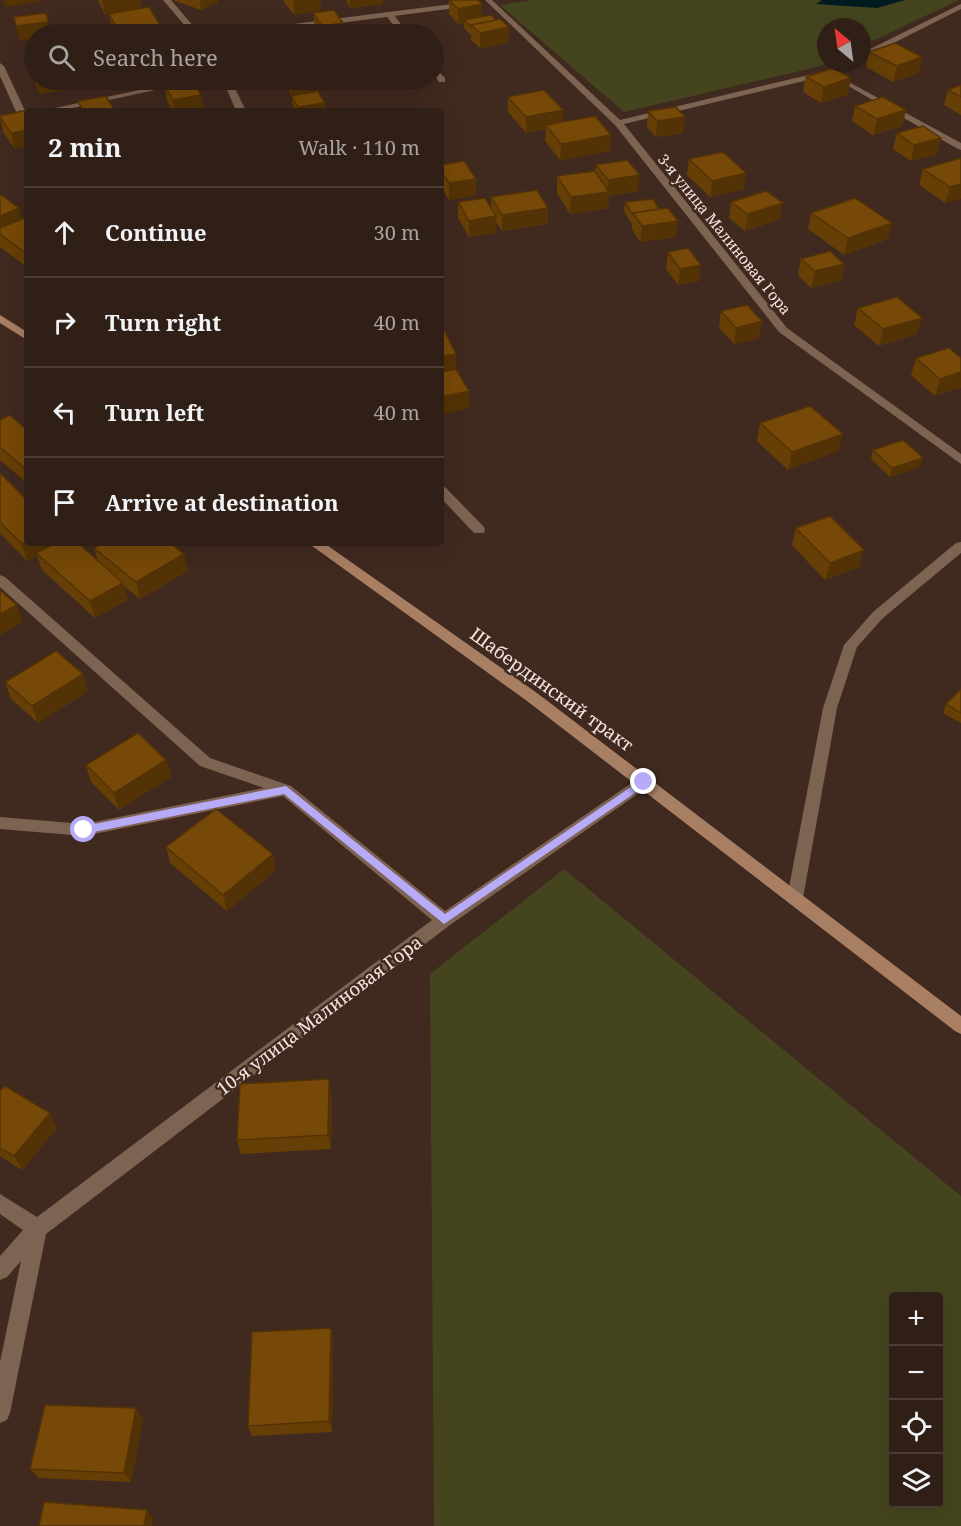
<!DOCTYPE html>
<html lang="en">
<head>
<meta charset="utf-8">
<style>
  :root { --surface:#301f17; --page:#3c2c24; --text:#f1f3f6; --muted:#a8a2a1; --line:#4b3d36 }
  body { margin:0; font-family:"Noto Serif",serif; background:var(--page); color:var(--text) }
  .controls { position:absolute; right:18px; bottom:18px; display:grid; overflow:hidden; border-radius:6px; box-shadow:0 6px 24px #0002 }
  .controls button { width:54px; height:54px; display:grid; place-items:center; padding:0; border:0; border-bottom:2px solid var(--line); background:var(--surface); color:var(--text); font:30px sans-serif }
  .compass { position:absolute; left:817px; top:18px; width:54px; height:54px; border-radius:50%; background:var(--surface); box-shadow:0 6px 24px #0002; rotate:331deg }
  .stop { position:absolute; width:18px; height:18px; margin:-14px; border:4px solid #b7abf8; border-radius:50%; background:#fff }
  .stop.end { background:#b7abf8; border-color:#fff; box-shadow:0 2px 6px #0008 }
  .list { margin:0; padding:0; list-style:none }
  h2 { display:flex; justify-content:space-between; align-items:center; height:78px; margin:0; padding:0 24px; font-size:26px }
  h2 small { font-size:20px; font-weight:400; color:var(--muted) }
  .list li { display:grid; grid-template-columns:39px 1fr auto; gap:18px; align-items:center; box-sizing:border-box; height:90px; padding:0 24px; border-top:2px solid var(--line) }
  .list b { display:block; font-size:22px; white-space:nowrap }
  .list em { font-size:20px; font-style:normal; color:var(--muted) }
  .icon { flex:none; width:33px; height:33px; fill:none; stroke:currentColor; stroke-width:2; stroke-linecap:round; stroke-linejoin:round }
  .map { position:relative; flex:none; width:961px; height:1526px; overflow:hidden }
  .search { position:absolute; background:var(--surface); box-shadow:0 6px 24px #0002; left:24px; top:24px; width:420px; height:66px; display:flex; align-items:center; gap:15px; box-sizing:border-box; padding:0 21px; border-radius:33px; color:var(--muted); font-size:22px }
  .panel { position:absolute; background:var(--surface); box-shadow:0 6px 24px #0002; left:24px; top:108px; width:420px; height:438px; border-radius:6px }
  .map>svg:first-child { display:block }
  .green { fill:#44451f; fill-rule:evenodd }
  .water { fill:#001b20 }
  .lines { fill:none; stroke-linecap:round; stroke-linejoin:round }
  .lane { fill:#7d6352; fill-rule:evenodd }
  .street { fill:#7d6352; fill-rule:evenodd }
  .secondary { fill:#a87f63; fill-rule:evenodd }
  .wall { fill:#663f07 }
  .shaded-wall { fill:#533306 }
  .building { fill:#774908; stroke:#533306; stroke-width:1.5 }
  .route { fill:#b7abf8 }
  .labels { text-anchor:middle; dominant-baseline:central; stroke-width:5; stroke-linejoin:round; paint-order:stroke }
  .far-street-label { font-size:15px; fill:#f5e5df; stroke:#40291f }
  .street-label { font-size:18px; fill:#f5e5df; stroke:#40291f }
</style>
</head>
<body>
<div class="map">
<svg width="961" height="1526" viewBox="0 0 961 1526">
  <rect width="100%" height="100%" fill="#40291f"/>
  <!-- green -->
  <path class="green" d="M533,0H959L862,46V27H826L827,63L821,66L624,112L500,5Z
    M564,869L961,1196V1526H434L430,974ZM894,1296H938V1504H894Z"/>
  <!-- water -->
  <path class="water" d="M822,0H905L877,8L816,4Z"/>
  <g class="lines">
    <!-- lane -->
    <path class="lane" d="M386,12H392L408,34H400L385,14Z
      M434,67L445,78V82H439L434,75Z"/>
    <!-- street -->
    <path class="street" d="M163,0H171L200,34H192Z
      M485,0H492L620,120L825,71L840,63H851L834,74L961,143V150L958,149L829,75L624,124L787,328L961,454V464L779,332L615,125Z
      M468,2H471V6L255,34H235L239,31Z
      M961,4V9L862,59V53Z
      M0,63L4,66L27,115L26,118L18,116L0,76Z
      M186,80H201L59,111H41Z
      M223,80H231L246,111H236Z
      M441,486L445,487L484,527L485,530L484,533H474L441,498Z
      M961,542V553L883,618L857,647L837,708L803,898L801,903L795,905L789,903L787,898L823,708L844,645L873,612L956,543Z
      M0,575L5,577L210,758L291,786L445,911L639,778H649L652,782L649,786L450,925L46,1234L10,1413L7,1420L0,1423V1362L21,1261L7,1277L0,1280V1256L23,1230L0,1214V1194L37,1217L432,920L283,796L84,836L0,829V817L84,824L264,788L200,766L0,587Z"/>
    <!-- secondary -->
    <path class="secondary" d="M0,315L27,332V340L0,323Z
      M308,543H324L537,693L961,1016V1034L955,1031L527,701Z"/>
  </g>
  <!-- wall -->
  <path class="wall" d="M98,0H140L141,9L160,25L162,34H115L112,29L109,14L105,15Z
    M172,0H218V2L201,10Z
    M283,0H320L321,10L294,15L284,2Z
    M346,0H383V4L350,8Z
    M449,0H478L482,16L496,20L509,27L508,43L480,48L471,40V35L464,28V23L458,24L449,14Z
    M313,13L344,34H319L315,28Z
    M869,52L919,73L893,82L866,67Z
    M34,61V80H68L70,89L39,94L34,77L30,62Z
    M806,77L848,94L821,103L803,92Z
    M284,80H312L313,92L325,103V110L340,111H297L292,104V97Z
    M961,85V115L944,105L948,90Z
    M165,86L204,111H173L167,101Z
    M508,97L563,110V122L610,151L560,160L545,141L546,129L526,133L508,112Z
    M855,106L906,110L902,126L873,135L852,121Z
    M28,111L15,149L3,132L0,116Z
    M648,111L683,133L656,137L647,127Z
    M897,133L941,138L937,154L911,161L893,149Z
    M961,158L945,203L919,185L923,169Z
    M689,159L744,189L710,197L687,175Z
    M441,165L476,179V195L449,200L441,187Z
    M596,165L638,191L609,196L608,208L570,214L557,193V176L595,172Z
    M0,194L22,219L27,217V267L0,247Z
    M491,197L548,208V224L502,231L496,222V233L469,237L458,218V202L491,208Z
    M625,202L659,209L678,221L676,237L640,242L632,229V223H631L624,211Z
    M731,202L780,219L745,231L729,218Z
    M811,213L892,223L888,239L844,255L808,229Z
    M668,252L699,281L678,285L666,269Z
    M801,259L844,264L841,280L811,288L798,275Z
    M858,308L922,318L917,334L879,346L854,325Z
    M721,311L762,321L759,338L734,344L719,328Z
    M916,358H961L935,396L911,375Z
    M0,420L27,430V483L0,460Z
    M760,423L838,451L788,470L757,441Z
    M873,450L923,458L920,467L890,477L871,459Z
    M0,473L27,543L98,561L94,548L188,571L140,599L124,586L128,600L95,618L42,570L37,556L27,561L0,533Z
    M796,528L859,567L825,580L792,545Z
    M5,682L88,691L38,723L11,699Z
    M961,689V723L943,713L946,704Z
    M166,760L171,777L119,810L91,782L86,765Z
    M166,847L276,870L227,911L170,863Z
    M0,1091L57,1128L22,1170L0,1156Z
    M332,1094L331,1149L241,1154L237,1140Z
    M331,1328L333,1340L332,1432L252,1436L248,1426Z
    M143,1419L131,1482L39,1478L30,1469Z"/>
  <!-- shaded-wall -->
  <path class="shaded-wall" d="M3,0H39V2L5,7Z
    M102,0H140L141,9L105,15Z
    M200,0H218V2L201,10Z
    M293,0H320L321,10L294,15Z
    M349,0H383V4L350,8Z
    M482,4V19L464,20V23L458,24V9Z
    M48,22L51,34H34V39L19,41L16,26Z
    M343,23L344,34H322V26Z
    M160,25L162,34H119V32Z
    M509,27L508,43L480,48V33Z
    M922,57L919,73L893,82L897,66Z
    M851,78L848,94L821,103L824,87Z
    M36,80H68L70,89L39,94Z
    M151,80H167L151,83Z
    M312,80L314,95L292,98L290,82Z
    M201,95L204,111H174L173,100Z
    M325,103V111H299L298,107Z
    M563,110V126L546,125V129L526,133V117Z
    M906,110L902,126L873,135L877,119Z
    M685,117L683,133L656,137L657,121Z
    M27,130V147L15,149L11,133Z
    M611,135L610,151L560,160L561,144Z
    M941,138L937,154L911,161L914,145Z
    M746,173L744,189L710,197L712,181Z
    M640,175L638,191L609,196L608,208L570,214L571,197L607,192L608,180Z
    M476,179V195L449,200V183Z
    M961,184V199L945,203L950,187Z
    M783,203L780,219L745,231L748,214Z
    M19,208L23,225L0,234V216Z
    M548,208V224L502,231V215Z
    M496,216V233L469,237V221Z
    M678,221L676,237L640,242L642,226Z
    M892,223L888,239L844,255L848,238Z
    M844,264L841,280L811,288L815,271Z
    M701,265L699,281L678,285L680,269Z
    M922,318L917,334L879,346L883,329Z
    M762,321L759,338L734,344L736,328Z
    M456,354V371L441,374V357Z
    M961,372V388L935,396L940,379Z
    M469,391L470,408L441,415V397Z
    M843,434L838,451L788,470L792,452Z
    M923,458L920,467L890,477L892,468Z
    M27,541V543H60L36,553L37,556L27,561L22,544Z
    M864,550L859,567L825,580L830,563Z
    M184,554L188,571L140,599L136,582Z
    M123,583L128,600L95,618L90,601Z
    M17,605L23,622L0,635V614Z
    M83,674L88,691L38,723L32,706Z
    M166,760L171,777L119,810L114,793Z
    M273,854L276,870L227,911L223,895Z
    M329,1079L332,1094L331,1149L328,1135Z
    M50,1113L57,1128L22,1170L14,1156Z
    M331,1328L333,1340L332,1432L329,1421Z
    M136,1408L143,1419L131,1482L124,1473Z
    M147,1510L154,1519L152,1526H144Z"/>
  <!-- building -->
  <path class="building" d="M449,0H478L482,4L458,9Z
    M149,7L160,25L119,32L109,14Z
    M334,10L343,23L322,26L313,13Z
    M46,13L48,22L16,26L14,17Z
    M491,15L496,20L471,25V27L464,20Z
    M500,19L509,27L480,33L471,25Z
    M401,27L406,34H371L369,31Z
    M895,43L922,57L897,66L869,52Z
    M34,61V76L30,62Z
    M833,68L851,78L824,87L806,77Z
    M289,80H312L290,82Z
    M193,81L201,95L173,100L165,86Z
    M961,85V97L948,90Z
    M544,90L563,110L526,117L508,97Z
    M318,91L325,103L298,107L291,96Z
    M106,96L115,111H83L78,101Z
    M883,97L906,110L877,119L855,106Z
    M676,107L685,117L657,121L648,111Z
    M338,108L340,111H318Z
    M27,110L28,111H27V130L11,133L0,117V116Z
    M595,116L611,135L561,144L546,125Z
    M923,126L941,138L914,145L897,133Z
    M723,152L746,173L712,181L689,159Z
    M961,158V184L950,187L923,169Z
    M627,160L640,175L608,180L596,165Z
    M464,161L476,179L449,183L441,171V165Z
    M595,171L609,192L571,197L557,176Z
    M537,190L548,208L502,215L491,197Z
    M766,191L783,203L748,214L731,202Z
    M0,194L19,208L0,216Z
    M485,198L496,216L469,221L458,202Z
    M855,198L892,223L848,238L811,213Z
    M653,199L659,209L633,213L634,214H632L625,202Z
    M668,208L678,221L642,226L633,213Z
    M27,217V254L0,234V228Z
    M688,248L701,265L680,269L668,252Z
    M830,251L844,264L815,271L801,259Z
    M897,297L922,318L883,329L858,308Z
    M747,305L762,321L736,328L721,311Z
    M441,324L456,354L441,357Z
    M949,348L961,358V372L940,379L916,358Z
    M456,369L469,391L441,397V372Z
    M810,406L843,434L792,452L760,423Z
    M10,415L27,430V470L0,447V420Z
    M903,440L923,458L892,468L873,450Z
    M0,473L27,500V541L22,544L0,522Z
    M830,516L864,550L830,563L796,528Z
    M56,543H78L123,583L90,601L36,553Z
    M103,543H170L184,554L136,582L94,548Z
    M0,590L17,605L0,614Z
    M56,651L83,674L32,706L5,682Z
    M961,689V713L946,704Z
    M138,733L166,760L114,793L86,765Z
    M216,809L273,854L223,895L166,847Z
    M329,1079L328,1135L237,1140L240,1084Z
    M5,1086L50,1113L14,1156L0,1148V1091Z
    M331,1328L329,1421L248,1426L252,1332Z
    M45,1405L136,1408L124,1473L30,1469Z
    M44,1502L147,1510L144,1526H39Z"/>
  <!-- route -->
  <path class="route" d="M644,778L649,782L648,784L444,924L284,794L84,834L79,830L84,826L286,786L445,914Z"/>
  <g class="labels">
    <!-- far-street labels -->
    <g class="far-street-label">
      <text transform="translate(725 234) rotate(51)">3-я улица Малиновая Гора</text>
    </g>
    <!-- street labels -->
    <g class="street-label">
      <text transform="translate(552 689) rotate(36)">Шабердинский тракт</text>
      <text transform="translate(319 1015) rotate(-37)">10-я улица Малиновая Гора</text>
    </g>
  </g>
</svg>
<div class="controls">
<button>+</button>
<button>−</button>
<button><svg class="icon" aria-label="locate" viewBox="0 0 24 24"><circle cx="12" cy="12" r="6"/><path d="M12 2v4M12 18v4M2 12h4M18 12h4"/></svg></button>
<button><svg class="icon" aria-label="layers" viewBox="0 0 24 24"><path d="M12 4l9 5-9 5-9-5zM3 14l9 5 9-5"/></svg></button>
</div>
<svg class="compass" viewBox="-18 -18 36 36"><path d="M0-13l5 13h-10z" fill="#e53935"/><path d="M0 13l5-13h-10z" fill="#a8a2a1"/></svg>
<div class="stop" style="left:84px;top:830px"></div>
<div class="stop end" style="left:644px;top:782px"></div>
<div class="search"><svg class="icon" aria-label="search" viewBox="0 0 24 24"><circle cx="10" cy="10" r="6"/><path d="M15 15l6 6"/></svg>Search here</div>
<section class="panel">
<h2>2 min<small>Walk · 110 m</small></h2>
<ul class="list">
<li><svg class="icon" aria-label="ahead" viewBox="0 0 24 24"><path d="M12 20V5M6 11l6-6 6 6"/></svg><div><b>Continue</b></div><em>30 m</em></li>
<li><svg class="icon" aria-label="right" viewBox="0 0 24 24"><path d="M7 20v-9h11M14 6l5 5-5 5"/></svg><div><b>Turn right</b></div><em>40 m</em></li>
<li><svg class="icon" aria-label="left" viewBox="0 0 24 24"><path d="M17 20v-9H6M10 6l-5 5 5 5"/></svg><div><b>Turn left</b></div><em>40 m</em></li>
<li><svg class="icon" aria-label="arrive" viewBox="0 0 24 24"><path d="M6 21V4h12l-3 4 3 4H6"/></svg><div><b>Arrive at destination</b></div></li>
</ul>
</section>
</div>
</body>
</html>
